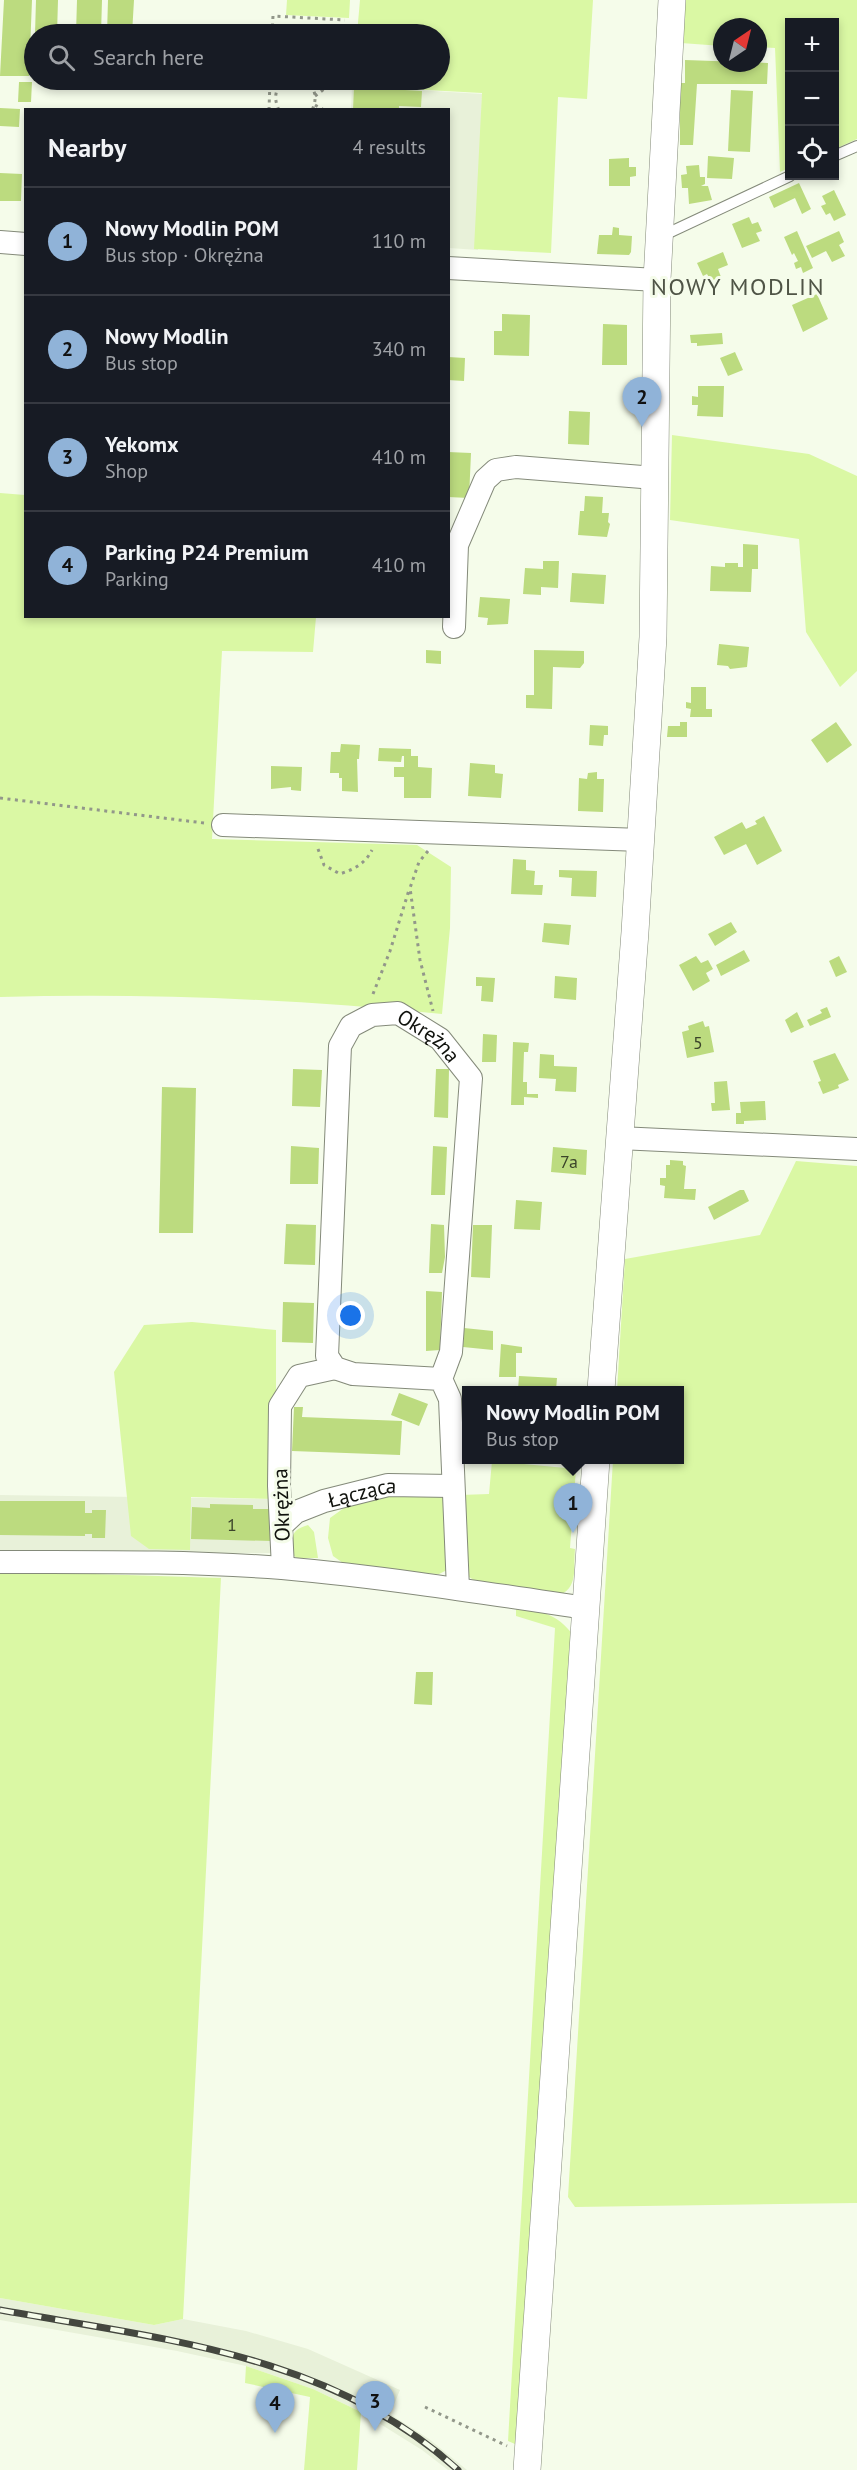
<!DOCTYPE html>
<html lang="en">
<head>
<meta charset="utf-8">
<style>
  :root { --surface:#171b24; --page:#242831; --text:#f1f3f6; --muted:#9ea1a6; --line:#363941; --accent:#90b3d8 }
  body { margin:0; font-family:"PT Sans",sans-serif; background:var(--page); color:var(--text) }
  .controls { position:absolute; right:18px; top:18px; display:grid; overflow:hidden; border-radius:0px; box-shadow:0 3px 9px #0003 }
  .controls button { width:54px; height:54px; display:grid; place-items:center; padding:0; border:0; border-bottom:2px solid var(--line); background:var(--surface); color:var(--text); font:30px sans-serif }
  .compass { position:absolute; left:713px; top:18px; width:54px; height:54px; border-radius:50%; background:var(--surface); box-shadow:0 3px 9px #0003; rotate:35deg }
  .you { position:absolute; left:351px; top:1316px; width:21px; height:21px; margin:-15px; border:4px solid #fff; border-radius:50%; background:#1a73e8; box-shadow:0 0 0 9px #1a73e833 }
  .badge { display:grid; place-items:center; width:39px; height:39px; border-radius:50%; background:var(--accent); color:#111; font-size:20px; font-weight:700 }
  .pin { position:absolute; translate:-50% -50px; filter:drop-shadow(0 2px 3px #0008) }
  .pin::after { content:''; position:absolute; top:32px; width:21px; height:18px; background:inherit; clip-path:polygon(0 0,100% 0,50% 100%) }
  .popup { position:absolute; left:462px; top:1386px; width:222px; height:78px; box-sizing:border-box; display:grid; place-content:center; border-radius:0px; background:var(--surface); filter:drop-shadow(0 2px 4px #0005); font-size:20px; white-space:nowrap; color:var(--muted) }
  .popup b { font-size:22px; color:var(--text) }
  .popup::after { content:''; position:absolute; left:50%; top:100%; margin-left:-12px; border:12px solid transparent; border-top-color:var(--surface) }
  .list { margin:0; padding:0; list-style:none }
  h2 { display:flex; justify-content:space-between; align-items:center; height:78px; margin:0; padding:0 24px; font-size:26px }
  h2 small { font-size:20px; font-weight:400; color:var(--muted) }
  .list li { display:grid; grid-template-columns:39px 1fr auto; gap:18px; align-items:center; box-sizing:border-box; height:108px; padding:0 24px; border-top:2px solid var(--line) }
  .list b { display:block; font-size:22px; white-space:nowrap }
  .list p { margin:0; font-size:20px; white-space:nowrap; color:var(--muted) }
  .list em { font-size:20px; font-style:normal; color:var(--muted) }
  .icon { flex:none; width:33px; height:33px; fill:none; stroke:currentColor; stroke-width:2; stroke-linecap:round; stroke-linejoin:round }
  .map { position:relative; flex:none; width:857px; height:2470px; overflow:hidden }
  .search { position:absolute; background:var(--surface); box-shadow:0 3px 9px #0003; left:24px; top:24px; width:426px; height:66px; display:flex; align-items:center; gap:15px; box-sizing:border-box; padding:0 21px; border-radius:33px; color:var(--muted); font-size:22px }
  .panel { position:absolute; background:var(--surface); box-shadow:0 3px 9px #0003; left:24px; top:108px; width:426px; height:510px; border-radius:0px }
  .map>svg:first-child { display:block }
  .built { fill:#e8f1d9 }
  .green { fill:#daf8a4 }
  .building { fill:#bcdb7f }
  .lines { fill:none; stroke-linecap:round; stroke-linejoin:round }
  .service-casing { stroke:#848a7a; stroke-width:12 }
  .minor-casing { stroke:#848a7a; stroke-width:24 }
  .tertiary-casing { stroke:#848a7a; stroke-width:28 }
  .path { stroke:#92978a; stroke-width:3; stroke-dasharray:3 4.5; stroke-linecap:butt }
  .service { stroke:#fff; stroke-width:10 }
  .minor { stroke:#fff; stroke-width:22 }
  .tertiary { stroke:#fff; stroke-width:27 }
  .rail-casing { stroke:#44473f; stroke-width:7 }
  .rail { stroke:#f5fcea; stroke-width:4.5; stroke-dasharray:14; stroke-linecap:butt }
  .labels { text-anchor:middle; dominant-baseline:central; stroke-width:6; stroke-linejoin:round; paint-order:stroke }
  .number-label { font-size:18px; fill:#3b442a }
  .street-label { font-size:21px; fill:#10120d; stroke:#f5fcea }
  .quarter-label { font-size:24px; letter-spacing:1.5px; fill:#4f5446; stroke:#f5fcea }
</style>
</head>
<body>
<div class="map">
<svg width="857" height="2470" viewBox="0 0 857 2470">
  <rect width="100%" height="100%" fill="#f5fcea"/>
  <!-- built -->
  <path class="built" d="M352,86L482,94L478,250L449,248L448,110H351Z
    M0,1495L273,1499L274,1553H0Z
    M0,2298L154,2325L183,2319L246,2331L308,2349L400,2390L390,2414L429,2439L467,2470H448L422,2450L361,2412L313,2389L246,2366L177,2351L0,2320Z"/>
  <!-- green -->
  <path class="green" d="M287,0H350L349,18L286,15Z
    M360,0H593L587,99L558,97L551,253L474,249L482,93L352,86L353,80H440V34H357Z
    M685,0H857V139L835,149L834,22H790L789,168L780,172L775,48L758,47V27H722V46L681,43Z
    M672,435L809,454L857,476V671L840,687L806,632L799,539L670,520Z
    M0,493L25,495L26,616L316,617L313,652L222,651L212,839L417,845L451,867L450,928L442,1014C295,999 147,993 0,997Z
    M796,1161L857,1166V2203L575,2207L568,2197L613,1460H680V1390H617L625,1259L760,1235Z
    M192,1322L276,1330V1492L273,1499L191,1497L190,1550L149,1549L131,1536L114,1372L144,1325Z
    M492,1461L576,1469L570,1548L575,1549C573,1569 579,1589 557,1596L477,1582L469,1577L464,1569L460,1495L489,1494Z
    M393,1494L441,1495L447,1500L449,1569L439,1574L353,1570L333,1556L328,1538L330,1518L344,1508Z
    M308,1525L314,1532L318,1558H297L290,1553C292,1536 291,1530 308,1525Z
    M0,1571L221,1578L183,2319L154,2325L0,2298Z
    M516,1605C541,1612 557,1613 573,1635L518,2442L515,2444L508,2441L555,1628L516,1616Z
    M246,2366L313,2389L361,2412L357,2470H304L310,2397L245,2383Z"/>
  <!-- building -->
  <path class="building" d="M4,0H32L29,76H0Z
    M36,0H58L57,34H35Z
    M77,0H102L101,34H76Z
    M108,0H134L132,34H107Z
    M685,60L768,63L767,84H697L693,145H680V83H685Z
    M19,82H32L31,102H18Z
    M354,87L422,91L421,107L399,106V110H353Z
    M731,90L753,91L750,152L728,151Z
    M0,108L20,109L19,127L0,126Z
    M708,156L734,158L732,179L707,178Z
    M629,158V167H636V176L630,177V186H609V159Z
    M699,165L700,177H705V184L701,186H708L712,200L689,204L688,188H682L681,175L687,174L686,166Z
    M0,173L22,174L21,201H0Z
    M799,183L811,209L802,214L795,198L774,208L769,197Z
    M834,190L846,215L834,221L830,213L826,215L821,206L826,204L822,196Z
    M749,217L752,224L758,222L762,231L756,233L760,241L742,248L732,224Z
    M613,227L619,228V235L632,236L631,252L629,255L597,254L599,235H612Z
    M797,231L813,268L803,273L801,267L796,269L794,263L798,261L794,253L792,255L784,237Z
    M839,231L844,242L839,245L845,256L832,262L826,251L812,258L806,246Z
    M723,252L728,265L718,269L721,277L711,281L707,274L703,276L697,263Z
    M817,294L828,319L803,332L792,305Z
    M502,314L530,315L529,356L494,355V331H502Z
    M603,324L627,325V365H602Z
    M722,333L723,344L697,346V343H691L690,335Z
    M735,352L743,370L728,376L720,358Z
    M448,357L465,358L464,381L448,380Z
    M698,386H724L723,417L697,416L698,405H692V396L698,397Z
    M569,411L590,412L589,445L568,444Z
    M448,452L471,453L469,498L448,497Z
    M585,496L603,497L602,513H609L608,522L610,524L607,537L578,535L580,511H584Z
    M743,544L758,545V569H752L751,592L710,591L711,566L725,567V563H738V567H743Z
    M543,561H559L558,588L541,587V595L523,594L525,568L543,569Z
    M572,573L606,575L604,604L570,602Z
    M480,597L510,599L508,624L487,625L488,618L478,617Z
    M719,644L749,647L747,667L730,669L728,666L717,665Z
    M426,650L441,651V664L426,663Z
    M534,650L584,651V663L580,668L553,667L552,709L526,708V695H534Z
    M691,687H706V709H712V717H690L691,709L686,708V702L691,703Z
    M680,722H687V737H667L668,726H680Z
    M836,722L852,745L827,763L811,740Z
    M590,725L608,726V735H604L603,746L589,745Z
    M341,744L360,745L359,759H357L358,792L342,791V778H339V773H330L331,752H340Z
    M379,748L411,749V756H418V767L432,768L431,798H404V777H394V767H404V756H402L401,762L378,761Z
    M470,763L495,765V773L503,774L501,798L468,796Z
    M271,766L302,767L301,791L291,790V787L271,789Z
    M597,772V779H604L603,812L578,811L579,778L587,779L588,773Z
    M764,816L782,851L757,865L746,844L724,855L714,837L742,822L746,829L757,824L755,821Z
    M513,859L526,860V870L535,871L534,885H543L542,895L511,894Z
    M559,870L597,871L596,897L571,896L572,878L559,877Z
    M731,922L737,932L715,946L708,934Z
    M544,923L571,925L569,945L542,942Z
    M744,950L750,961L721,976L716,965Z
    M696,956L701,963L708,960L713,969L706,973L710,981L693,991L679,965Z
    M839,956L847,972L836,977L829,961Z
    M555,976L577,978L576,1000L554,998Z
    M476,977L495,978L493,1002L481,1001L482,986H476Z
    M827,1007L831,1017L810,1026L807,1020L822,1013L820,1010Z
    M797,1012L804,1027L791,1033L785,1020Z
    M703,1021L705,1027L709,1026L714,1052L687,1058L682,1032L689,1030L688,1026Z
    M483,1034L497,1035L496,1062H482Z
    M513,1042L529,1043L528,1052H524L523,1082H527V1094H538V1098L524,1097V1105H511Z
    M835,1053L849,1080L838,1085L839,1088L823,1094L818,1082L821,1081L813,1061Z
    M540,1054L554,1055V1066L577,1067L576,1092L555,1091L556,1079L539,1078Z
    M293,1069L322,1070L320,1107L292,1106Z
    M436,1069H449L448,1118L434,1117Z
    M727,1081L730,1110L712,1111L711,1103H715L714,1082Z
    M162,1087L196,1088L193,1233H159Z
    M765,1101L766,1120L744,1121V1124H736V1113H741L740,1102Z
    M291,1146L319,1148L318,1184H290Z
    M433,1146L447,1147L445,1195H431Z
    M553,1147L587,1150L586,1175L551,1172Z
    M670,1160L683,1161V1165L686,1166L684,1189H696L695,1200L664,1198L665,1186L660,1185V1178H666V1165H670Z
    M740,1190H744L749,1201L714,1220L708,1207Z
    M516,1200L542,1202L540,1230L514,1229Z
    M286,1224L316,1225L315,1265L284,1264Z
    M431,1224L444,1225L445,1257L442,1273H429Z
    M473,1225H492L490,1278L471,1277Z
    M426,1291L442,1292L440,1350L426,1351Z
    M283,1302L314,1303L313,1343L282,1342Z
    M464,1328L493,1331V1350L463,1347Z
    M501,1344L522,1347V1353H516V1377H499Z
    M519,1376L557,1378L556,1390H518Z
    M399,1393L428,1404L419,1426L391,1415Z
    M294,1407H303L302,1417L402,1421L400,1455L292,1451Z
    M0,1501H85V1513H92V1510H106L105,1538H92V1534H85V1536L0,1535Z
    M210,1504L253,1505V1509H272L271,1541L191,1539L192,1507L210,1508Z
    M416,1672H433L432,1705L414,1704Z"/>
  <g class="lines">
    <defs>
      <path id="service" d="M834,156L857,146
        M662,236L790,176"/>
      <g id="minor">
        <path d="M0,242L26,244"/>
        <path d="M448,268L657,280"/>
        <path d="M454,627L457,545L485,480L496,470L516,467L655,478"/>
        <path d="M223,825L641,840"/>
        <path d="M619,1138L857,1149"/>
        <path id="s1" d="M441,1379L353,1374L335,1368L327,1356L340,1046L351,1026L372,1015L398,1013L440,1039L471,1078L451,1352L441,1379L450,1399L458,1589"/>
        <path id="s2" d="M281,1526L296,1512L324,1501L388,1485L452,1486"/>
        <path d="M0,1562C94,1562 189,1561 282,1568C384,1577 485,1593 585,1608"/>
        <path d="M283,1568L279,1486L280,1406L299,1376L335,1368"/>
      </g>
      <path id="tertiary" d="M601,1390L635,932L653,637L657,280L672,0
        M527,2470L596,1460"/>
    </defs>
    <!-- service casing -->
    <use href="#service" class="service-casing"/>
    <!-- minor casing -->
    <use href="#minor" class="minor-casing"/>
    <!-- tertiary casing -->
    <use href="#tertiary" class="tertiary-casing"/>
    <!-- path -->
    <path class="path" d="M272,34L273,16L345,20
      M305,80C315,87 318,98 312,110
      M315,96L336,80
      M315,105L324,110
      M269,110L270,80
      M279,110C273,98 275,87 286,80
      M0,798L204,823
      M318,849L324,865L340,874C354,869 365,864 372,850
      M428,851L419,862L410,888L420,960L433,1011
      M373,994L390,951L409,890
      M425,2407L507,2446"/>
    <!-- service -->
    <use href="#service" class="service"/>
    <!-- minor -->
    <use href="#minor" class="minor"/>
    <!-- tertiary -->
    <use href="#tertiary" class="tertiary"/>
    <defs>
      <path id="rail" d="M0,2310C162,2339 330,2354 458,2470"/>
    </defs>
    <!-- rail casing -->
    <use href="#rail" class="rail-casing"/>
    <!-- rail -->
    <use href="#rail" class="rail"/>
  </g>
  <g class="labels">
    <!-- number labels -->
    <g class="number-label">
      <text x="698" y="1042">5</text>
      <text x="569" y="1161">7a</text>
      <text x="232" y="1524">1</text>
    </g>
    <!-- street labels -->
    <g class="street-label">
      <text stroke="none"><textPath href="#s1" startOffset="543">Okrężna</textPath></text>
      <text stroke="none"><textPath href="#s2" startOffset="90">Łącząca</textPath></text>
      <text transform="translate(281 1505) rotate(-92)">Okrężna</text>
    </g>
    <!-- quarter labels -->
    <g class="quarter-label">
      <text x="738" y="286">NOWY MODLIN</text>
    </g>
  </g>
</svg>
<div class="controls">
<button>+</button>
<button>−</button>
<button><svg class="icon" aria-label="locate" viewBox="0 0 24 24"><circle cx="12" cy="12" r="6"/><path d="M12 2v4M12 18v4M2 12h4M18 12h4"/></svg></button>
</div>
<svg class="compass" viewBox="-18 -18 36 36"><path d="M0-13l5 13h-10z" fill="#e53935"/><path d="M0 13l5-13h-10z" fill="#9ea1a6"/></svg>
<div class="you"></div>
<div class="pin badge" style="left:573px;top:1533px">1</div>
<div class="popup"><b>Nowy Modlin POM</b>Bus stop</div>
<div class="pin badge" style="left:642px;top:427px">2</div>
<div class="pin badge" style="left:375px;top:2431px">3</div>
<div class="pin badge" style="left:275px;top:2433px">4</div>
<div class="search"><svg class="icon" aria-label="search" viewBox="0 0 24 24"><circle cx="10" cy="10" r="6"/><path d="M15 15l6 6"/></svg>Search here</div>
<section class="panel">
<h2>Nearby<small>4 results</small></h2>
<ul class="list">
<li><span class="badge">1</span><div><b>Nowy Modlin POM</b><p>Bus stop · Okrężna</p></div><em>110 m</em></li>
<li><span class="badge">2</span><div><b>Nowy Modlin</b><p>Bus stop</p></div><em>340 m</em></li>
<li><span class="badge">3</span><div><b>Yekomx</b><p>Shop</p></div><em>410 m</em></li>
<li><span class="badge">4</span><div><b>Parking P24 Premium</b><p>Parking</p></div><em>410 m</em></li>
</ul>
</section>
</div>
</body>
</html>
